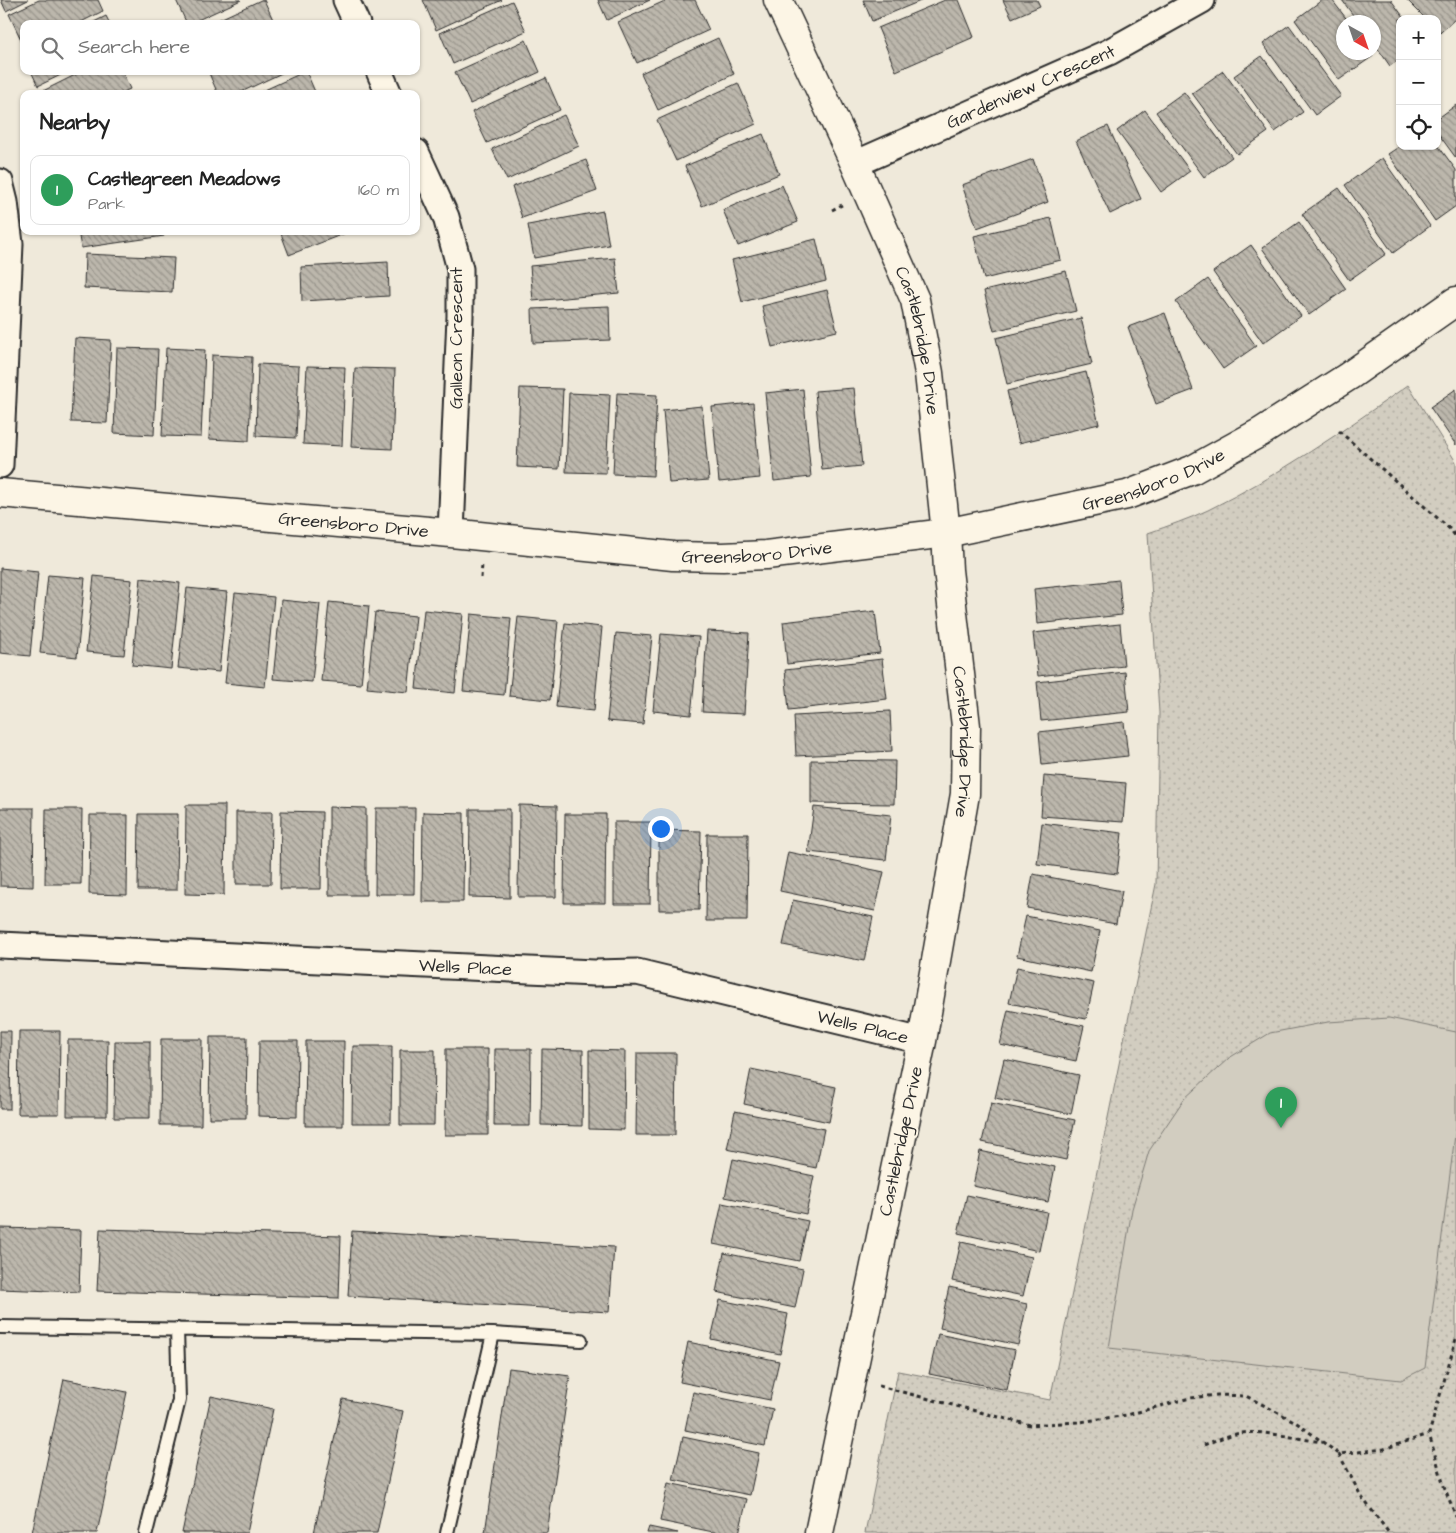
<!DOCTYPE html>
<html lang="en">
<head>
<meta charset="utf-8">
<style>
  :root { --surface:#fff; --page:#f6f6f6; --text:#222; --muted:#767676; --line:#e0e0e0; --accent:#c8321e }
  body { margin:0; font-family:"Architects Daughter",sans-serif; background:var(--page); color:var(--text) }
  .controls { position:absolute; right:15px; top:15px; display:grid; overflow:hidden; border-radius:10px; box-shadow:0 1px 4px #0004 }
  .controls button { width:45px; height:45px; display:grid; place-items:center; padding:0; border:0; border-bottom:1px solid var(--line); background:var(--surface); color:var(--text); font:25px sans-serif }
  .compass { position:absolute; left:1336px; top:15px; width:45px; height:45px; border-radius:50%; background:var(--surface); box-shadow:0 1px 4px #0004; rotate:140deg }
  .you { position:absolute; left:660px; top:828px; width:18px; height:18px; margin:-12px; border:4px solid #fff; border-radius:50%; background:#1a73e8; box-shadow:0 0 0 8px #1a73e833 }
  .badge { display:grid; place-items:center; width:32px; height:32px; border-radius:50%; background:var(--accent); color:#fff; font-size:16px; font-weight:700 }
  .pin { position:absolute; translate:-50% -41px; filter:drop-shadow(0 1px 2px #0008) }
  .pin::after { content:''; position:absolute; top:26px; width:18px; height:15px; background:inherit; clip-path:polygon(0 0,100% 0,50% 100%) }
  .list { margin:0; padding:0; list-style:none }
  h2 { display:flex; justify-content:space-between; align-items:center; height:65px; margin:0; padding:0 20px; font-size:21px }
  h2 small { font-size:16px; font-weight:400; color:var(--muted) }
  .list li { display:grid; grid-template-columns:32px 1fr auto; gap:15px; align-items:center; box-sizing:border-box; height:70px; margin:0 10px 10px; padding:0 10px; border:1px solid var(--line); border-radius:10px }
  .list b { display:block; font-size:19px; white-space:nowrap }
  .list p { margin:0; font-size:16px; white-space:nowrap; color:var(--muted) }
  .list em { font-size:16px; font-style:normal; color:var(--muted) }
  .icon { flex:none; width:28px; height:28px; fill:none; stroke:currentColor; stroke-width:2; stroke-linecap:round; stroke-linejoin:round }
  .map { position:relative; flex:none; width:1456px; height:1533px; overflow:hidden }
  .search { position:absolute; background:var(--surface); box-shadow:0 1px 4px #0004; left:20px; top:20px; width:400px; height:55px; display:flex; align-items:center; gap:12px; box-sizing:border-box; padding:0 18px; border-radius:10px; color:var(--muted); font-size:19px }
  .panel { position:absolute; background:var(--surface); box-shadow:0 1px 4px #0004; left:20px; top:90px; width:400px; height:145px; border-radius:10px }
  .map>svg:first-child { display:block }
  .grass { fill:url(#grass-dots); stroke:#7e7c76 }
  .garden { fill:#d2cdc0; stroke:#7e7c76 }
  .building { fill:url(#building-back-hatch); stroke:#2b2b2b }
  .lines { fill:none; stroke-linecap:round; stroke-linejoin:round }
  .service-casing { stroke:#2b2b2b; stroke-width:16 }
  .minor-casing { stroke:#2b2b2b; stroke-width:29 }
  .tertiary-casing { stroke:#2b2b2b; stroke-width:31 }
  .path { stroke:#2b2b2b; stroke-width:3; stroke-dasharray:4 4; stroke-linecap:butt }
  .service { stroke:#fcf5e5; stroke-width:12 }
  .minor { stroke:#fcf5e5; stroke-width:25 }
  .tertiary { stroke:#fcf5e5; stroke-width:28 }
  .labels { text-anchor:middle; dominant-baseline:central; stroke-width:4; stroke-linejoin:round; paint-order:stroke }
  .street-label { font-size:18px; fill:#2b2b2b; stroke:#fcf5e5 }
</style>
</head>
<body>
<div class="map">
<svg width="1456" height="1533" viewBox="0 0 1456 1533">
  <defs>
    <pattern id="grass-dots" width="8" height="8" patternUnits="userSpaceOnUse" patternTransform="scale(1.25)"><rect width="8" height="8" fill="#d2cdc0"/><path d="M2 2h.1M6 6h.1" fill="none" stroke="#b4b0a5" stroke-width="1.8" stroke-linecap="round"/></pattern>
    <pattern id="building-back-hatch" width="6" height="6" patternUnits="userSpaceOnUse" patternTransform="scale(1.25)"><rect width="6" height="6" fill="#bcb7ac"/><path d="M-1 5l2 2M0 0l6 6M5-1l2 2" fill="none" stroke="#99958c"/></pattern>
  </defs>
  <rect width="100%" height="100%" fill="#efe9da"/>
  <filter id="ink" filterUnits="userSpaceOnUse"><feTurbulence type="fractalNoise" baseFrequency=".02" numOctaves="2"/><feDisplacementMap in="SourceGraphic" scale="10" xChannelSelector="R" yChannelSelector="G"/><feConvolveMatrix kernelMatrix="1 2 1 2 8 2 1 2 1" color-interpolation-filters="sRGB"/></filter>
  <g filter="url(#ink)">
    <!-- grass -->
    <path class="grass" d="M1408,385L1456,462V1533H865L898,1371L1050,1400L1156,884L1159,713L1148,533C1168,526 1189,519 1208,510C1279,475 1343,431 1408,385Z"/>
    <!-- garden -->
    <path class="garden" d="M1389,1018L1456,1032V1127L1425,1368L1401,1380L1109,1348L1132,1209L1149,1151L1184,1099L1229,1058L1270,1033L1328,1022Z"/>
    <!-- building -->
    <path class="building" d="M1,0H28L6,11Z
      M39,0H98L103,11L77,24H24V46L9,14Z
      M176,0H241L189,24H187Z
      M261,0H264L275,24H209Z
      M423,0H502L436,30Z
      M598,0H650L607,20Z
      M667,0H695L709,30L637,63L618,22Z
      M863,0H923L872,21Z
      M945,0H959L974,37L896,71L878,28Z
      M1003,0H1037L1040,6L1012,18Z
      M1322,0H1332L1349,22H1344V52H1371L1373,56L1339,80L1295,20Z
      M1342,0H1391L1405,19H1400V59L1390,66L1374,43V22H1358Z
      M1407,0H1456V18L1440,33L1437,30V19H1426Z
      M512,1L526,31L453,64L440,33Z
      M106,16L110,24H90Z
      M1289,25L1341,96L1315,115L1263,44Z
      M718,38L734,74L658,110L641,73Z
      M526,40L540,72L470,104L455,72Z
      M1262,56L1303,112L1275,132L1234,76Z
      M31,71H69L38,86Z
      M83,71H122L130,89L119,94H37Z
      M208,71H286L237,94H218Z
      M306,71L316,94H256Z
      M1223,71L1268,132L1237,154L1192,93Z
      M546,78L560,110L487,143L472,112Z
      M738,83L756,124L676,161L657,120Z
      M1184,92L1232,157L1204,177L1156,112Z
      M1456,105V158L1437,132V119Z
      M1145,110L1190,171L1161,192L1117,131Z
      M564,115L579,146L507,180L492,149Z
      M1108,126L1141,199L1110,214L1076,141Z
      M763,134L779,174L702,206L685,166Z
      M1437,144L1456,170V206L1435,221L1388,154L1400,146H1437Z
      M1382,158L1430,226L1393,253L1345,185Z
      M1033,159L1048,202L977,228L962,185Z
      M586,160L597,191L522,218L512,187Z
      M782,185L798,222L738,246L723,210Z
      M1339,188L1386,254L1349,280L1302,214Z
      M603,211L609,245L534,258L528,225Z
      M1051,218L1061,260L984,279L974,236Z
      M1299,222L1346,289L1309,315L1262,248Z
      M78,231H164V236L81,248Z
      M280,231H351L289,255Z
      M816,239L826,281L742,302L732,260Z
      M1251,245L1301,316L1263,343L1213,272Z
      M85,254L174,258L172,292L84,288Z
      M615,258L619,293L533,301L530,266Z
      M388,262L389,296L302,301L301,267Z
      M1066,271L1076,311L994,331L984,291Z
      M1208,279L1256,346L1223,369L1176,302Z
      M827,290L837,331L772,347L762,306Z
      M609,306L610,340L533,343L532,309Z
      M1165,313L1193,390L1156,404L1128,327Z
      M1081,318L1092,364L1007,384L996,338Z
      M75,338L111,340L107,423L71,422Z
      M117,348L158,349L154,435L114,433Z
      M166,348L205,350L201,437L162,436Z
      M212,355L252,357L249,441L209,439Z
      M258,364L299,366L296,438L256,436Z
      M307,366L345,367L342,446L303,444Z
      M355,368L395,369L392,449L351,447Z
      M1086,372L1099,424L1019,443L1007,391Z
      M520,388L563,389L559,469L517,467Z
      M854,388L862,466L822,470L815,391Z
      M803,389L811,477L774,481L765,393Z
      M1456,389V445L1430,407Z
      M569,393L610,395L606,473L566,472Z
      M617,393L657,395L653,476L613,474Z
      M753,403L760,478L719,482L712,407Z
      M702,406L709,480L669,483L663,410Z
      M0,568L38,572L30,656L0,653Z
      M48,575L85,578L77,657L40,653Z
      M94,576L132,580L124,655L86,652Z
      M141,578L180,583L171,669L132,665Z
      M1119,580L1122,615L1037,624L1034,589Z
      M187,588L227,592L219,672L178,668Z
      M235,593L274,597L265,687L225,683Z
      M281,600L320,604L312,682L273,679Z
      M329,602L369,606L361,684L321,681Z
      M424,610L463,614L455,693L416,689Z
      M875,611L880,653L787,664L783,622Z
      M375,612L416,616L408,692L367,688Z
      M471,614L511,618L504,695L463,691Z
      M518,617L558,621L550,700L509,696Z
      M565,623L602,627L594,711L556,707Z
      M1120,624L1124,666L1038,676L1033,633Z
      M707,631L749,633L744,714L702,712Z
      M616,633L652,636L643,724L607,721Z
      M661,634L699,637L691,715L653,711Z
      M882,659L887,699L789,710L785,670Z
      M1125,672L1129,712L1041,721L1037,682Z
      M890,711L892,751L796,756L794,716Z
      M1124,722L1128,756L1042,765L1039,732Z
      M811,760L895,761L894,804L811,803Z
      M1044,776L1126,783L1123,822L1041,816Z
      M186,805H225L224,895L185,894Z
      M519,805L557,806L556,897H518Z
      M329,807L366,808V895H329Z
      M814,807L891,815L886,860L808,852Z
      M0,808H34L33,887L0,886Z
      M376,808H415L414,894H375Z
      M46,809H82L81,884H45Z
      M470,809H510V898L469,897Z
      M281,811L322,812L321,889H280Z
      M236,812H272L271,884H236Z
      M423,812L464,813L463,902H422Z
      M139,814H178L177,890H138Z
      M565,814H606L605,903H564Z
      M90,815H128L127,895L89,894Z
      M614,822H651L650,904H614Z
      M1042,823L1122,833L1117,874L1037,864Z
      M659,830L701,831L699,910H659Z
      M707,834H748L747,921H706Z
      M788,852L884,872L875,911L780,891Z
      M1033,874L1122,891L1116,924L1027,908Z
      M793,900L873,917L864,961L783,945Z
      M1026,916L1100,931L1091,972L1017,956Z
      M1017,967L1094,983L1086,1019L1009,1003Z
      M1008,1010L1084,1026L1076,1061L1000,1045Z
      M0,1031H11L10,1109H0Z
      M19,1031H60L59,1114H18Z
      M210,1037H247L246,1118H209Z
      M161,1039H202L201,1125H160Z
      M68,1040H108L107,1116H67Z
      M115,1041H150V1118H114Z
      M259,1041H298L297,1117L258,1116Z
      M306,1041H344L343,1126H305Z
      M353,1046H392L391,1123H352Z
      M446,1049H488V1135H445Z
      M495,1049H531L530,1126H494Z
      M542,1049L583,1050L582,1126L541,1125Z
      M400,1050H435L434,1125H400Z
      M589,1050L625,1051L624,1130L589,1129Z
      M637,1053H676L675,1135H636Z
      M1004,1059L1079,1075L1071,1114L995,1098Z
      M751,1069L836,1087L829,1122L744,1104Z
      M991,1103L1075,1120L1066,1160L982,1142Z
      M735,1111L824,1129L816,1168L727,1149Z
      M980,1151L1055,1167L1048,1202L973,1186Z
      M733,1159L814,1176L806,1214L725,1197Z
      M967,1195L1047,1212L1039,1251L958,1233Z
      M722,1203L808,1221L799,1261L713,1244Z
      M0,1228L81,1230L79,1292L0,1289Z
      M100,1229L341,1236L339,1298L97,1291Z
      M352,1231L614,1247L609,1312L348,1296Z
      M961,1242L1032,1257L1023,1296L952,1281Z
      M724,1253L803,1269L795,1308L716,1292Z
      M949,1287L1027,1304L1018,1345L940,1328Z
      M720,1300L788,1314L780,1354L711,1339Z
      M938,1334L1015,1350L1007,1390L929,1374Z
      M688,1342L779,1361L770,1400L680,1382Z
      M509,1368L570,1376L547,1533H485Z
      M64,1379L127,1392L97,1533H32Z
      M693,1392L773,1409L765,1446L685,1430Z
      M211,1396L273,1409L247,1533H182Z
      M343,1399L403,1411L377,1533H314Z
      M683,1437L759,1453L750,1495L673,1480Z
      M668,1483L747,1499L739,1533H718L660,1521Z
      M649,1527L678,1533H647Z"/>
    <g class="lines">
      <defs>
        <path id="service" d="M0,1327L493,1334L581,1340
          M146,1533L179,1400L177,1329
          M447,1533L493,1334"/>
        <g id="minor">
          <path d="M346,0L357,24"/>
          <path d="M379,71L389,94"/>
          <path d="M416,152L446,217L460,269V316L451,533"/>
          <path id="s1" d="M855,164L1109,52L1202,0"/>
          <path d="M0,182L5,202L10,244L0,465"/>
          <path id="s2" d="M0,945L594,973L637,972L922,1041"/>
        </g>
        <g id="tertiary">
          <path id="s3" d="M778,0L855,164L915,300L929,373L946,533L948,570L966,726L965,794L922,1041L819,1533"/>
          <path id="s4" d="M0,493L451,533L673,556L723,557L766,555L946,533L1127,495L1192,470L1261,432L1349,376L1456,301"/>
        </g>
      </defs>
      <!-- service casing -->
      <use href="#service" class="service-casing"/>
      <!-- minor casing -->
      <use href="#minor" class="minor-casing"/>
      <!-- tertiary casing -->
      <use href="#tertiary" class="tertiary-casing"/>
      <!-- path -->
      <path class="path" d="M832,210L842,205
        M1339,431L1451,530L1456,537
        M481,578L482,564
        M1456,1339L1429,1434L1444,1486L1456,1517
        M879,1386L1030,1425L1080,1422L1127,1415L1190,1398L1217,1395L1246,1396L1294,1421L1339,1454L1384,1449L1429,1434
        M1204,1445C1216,1440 1228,1435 1241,1433C1264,1430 1298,1439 1322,1442
        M1339,1454L1361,1496L1389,1533"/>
      <!-- service -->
      <use href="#service" class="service"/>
      <!-- minor -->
      <use href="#minor" class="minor"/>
      <!-- tertiary -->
      <use href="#tertiary" class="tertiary"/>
    </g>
  </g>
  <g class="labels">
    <!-- street labels -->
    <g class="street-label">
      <text stroke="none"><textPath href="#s1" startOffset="192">Gardenview Crescent</textPath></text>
      <text transform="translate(456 338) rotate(-90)">Galleon Crescent</text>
      <text stroke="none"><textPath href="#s3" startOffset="370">Castlebridge Drive</textPath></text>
      <text stroke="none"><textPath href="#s4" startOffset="1165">Greensboro Drive</textPath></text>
      <text stroke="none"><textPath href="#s4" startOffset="355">Greensboro Drive</textPath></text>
      <text stroke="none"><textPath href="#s4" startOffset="760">Greensboro Drive</textPath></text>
      <text stroke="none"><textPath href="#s3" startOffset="775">Castlebridge Drive</textPath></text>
      <text stroke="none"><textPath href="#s2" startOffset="466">Wells Place</textPath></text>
      <text stroke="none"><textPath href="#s2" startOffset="870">Wells Place</textPath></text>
      <text transform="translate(901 1141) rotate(-78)">Castlebridge Drive</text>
    </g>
  </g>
</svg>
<div class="controls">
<button>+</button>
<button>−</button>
<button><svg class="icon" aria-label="locate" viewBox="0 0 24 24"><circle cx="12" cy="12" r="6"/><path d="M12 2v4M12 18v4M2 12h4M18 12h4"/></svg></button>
</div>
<svg class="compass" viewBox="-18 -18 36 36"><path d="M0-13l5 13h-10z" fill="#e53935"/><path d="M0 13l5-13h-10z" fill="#767676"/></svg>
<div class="you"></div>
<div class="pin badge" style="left:1281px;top:1128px;background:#2e9e5b">1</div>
<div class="search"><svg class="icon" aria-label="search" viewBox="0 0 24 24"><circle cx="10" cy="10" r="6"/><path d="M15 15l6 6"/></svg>Search here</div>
<section class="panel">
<h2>Nearby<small></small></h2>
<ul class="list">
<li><span class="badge" style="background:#2e9e5b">1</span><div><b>Castlegreen Meadows</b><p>Park</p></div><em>160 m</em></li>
</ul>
</section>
</div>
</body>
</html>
